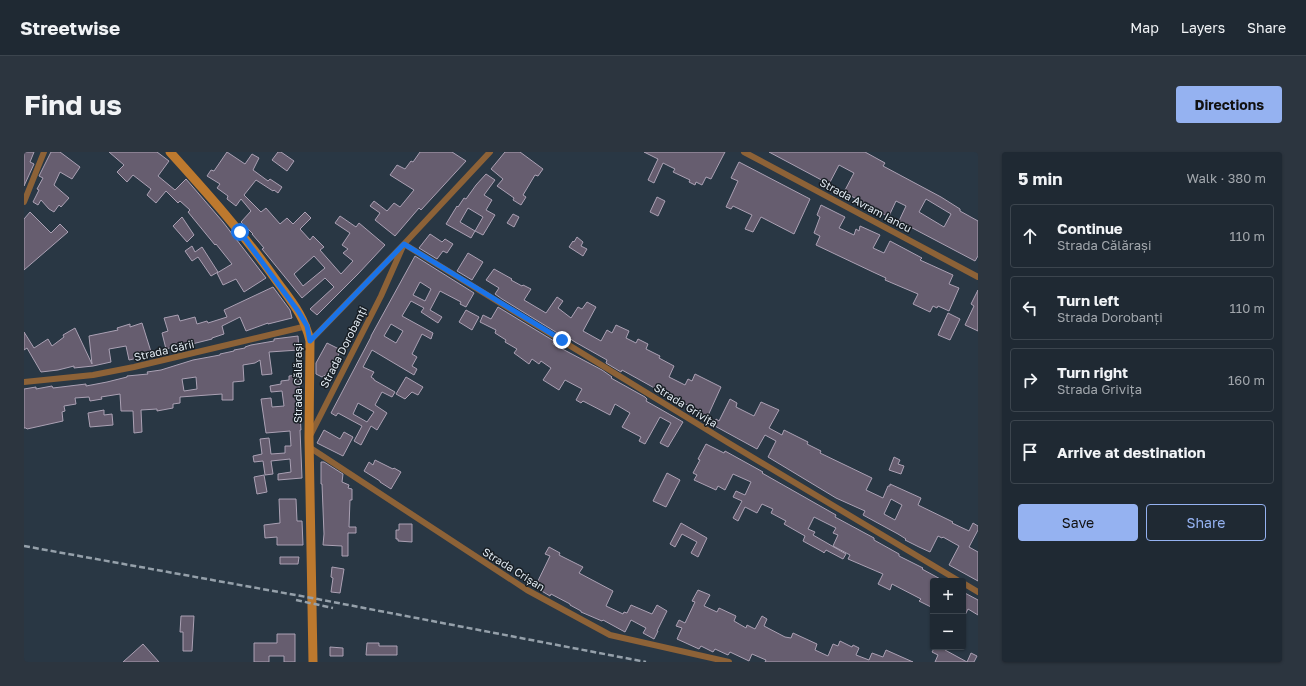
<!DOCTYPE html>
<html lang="en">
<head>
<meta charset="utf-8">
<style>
  :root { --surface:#1f2933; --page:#2c353f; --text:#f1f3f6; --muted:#a1a6ac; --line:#3c454e; --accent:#95b2f1 }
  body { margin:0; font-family:"Golos Text",sans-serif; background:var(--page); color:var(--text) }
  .controls { position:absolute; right:12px; bottom:12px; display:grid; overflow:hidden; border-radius:4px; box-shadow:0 1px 3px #0004 }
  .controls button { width:36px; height:36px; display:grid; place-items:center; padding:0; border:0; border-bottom:1px solid var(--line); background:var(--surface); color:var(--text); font:20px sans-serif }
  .stop { position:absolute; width:12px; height:12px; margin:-9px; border:3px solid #1a73e8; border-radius:50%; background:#fff }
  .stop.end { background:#1a73e8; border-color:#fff; box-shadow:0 1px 4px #0008 }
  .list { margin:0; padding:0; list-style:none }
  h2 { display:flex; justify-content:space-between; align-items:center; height:52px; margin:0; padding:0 16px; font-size:17px }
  h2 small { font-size:13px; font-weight:400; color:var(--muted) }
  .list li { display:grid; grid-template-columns:26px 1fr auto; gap:12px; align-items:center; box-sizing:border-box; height:64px; margin:0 8px 8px; padding:0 8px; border:1px solid var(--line); border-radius:4px }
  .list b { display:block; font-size:15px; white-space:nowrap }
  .list p { margin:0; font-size:13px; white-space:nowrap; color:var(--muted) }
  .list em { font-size:13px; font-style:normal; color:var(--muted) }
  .actions { display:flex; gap:8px; padding:12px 16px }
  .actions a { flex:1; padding:9px 0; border:1px solid var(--accent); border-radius:4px; text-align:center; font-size:14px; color:var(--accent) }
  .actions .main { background:var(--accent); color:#111 }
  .icon { flex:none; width:22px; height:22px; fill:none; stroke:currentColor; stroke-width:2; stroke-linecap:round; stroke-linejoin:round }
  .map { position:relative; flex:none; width:954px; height:510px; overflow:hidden; border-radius:4px }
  header { display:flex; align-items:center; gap:24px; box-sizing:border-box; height:56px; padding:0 20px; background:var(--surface); border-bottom:1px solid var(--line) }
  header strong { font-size:19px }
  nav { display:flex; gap:22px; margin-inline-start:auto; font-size:14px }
  .intro { display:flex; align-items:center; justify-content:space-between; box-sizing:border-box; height:96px; padding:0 24px }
  h1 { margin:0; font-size:28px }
  .button { padding:10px 18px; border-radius:4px; background:var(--accent); color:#111; font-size:14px; font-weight:700 }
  main { display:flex; gap:24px; padding:0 24px }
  aside { flex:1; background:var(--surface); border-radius:4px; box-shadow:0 1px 3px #0004 }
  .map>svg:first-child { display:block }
  .building { fill:#665d6f; stroke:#aba1b4; fill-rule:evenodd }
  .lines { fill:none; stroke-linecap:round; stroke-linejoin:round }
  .street { stroke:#8d6237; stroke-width:6 }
  .secondary { stroke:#bd792e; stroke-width:9 }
  .rail { stroke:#95a0aa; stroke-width:2.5; stroke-dasharray:6 3; stroke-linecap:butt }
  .route { stroke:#1a73e8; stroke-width:5 }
  .labels { text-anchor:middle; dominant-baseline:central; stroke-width:3; stroke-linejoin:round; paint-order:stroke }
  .street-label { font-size:11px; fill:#e1eaf2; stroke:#181e24 }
</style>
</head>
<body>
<header>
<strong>Streetwise</strong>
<nav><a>Map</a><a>Layers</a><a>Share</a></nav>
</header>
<div class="intro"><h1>Find us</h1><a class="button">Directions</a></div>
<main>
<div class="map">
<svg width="954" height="510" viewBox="0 0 954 510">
  <rect width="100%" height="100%" fill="#293744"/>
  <!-- building -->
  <path class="building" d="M0,0H10L6,10L10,12L0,34Z
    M27,0H36L56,15L48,27L36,20L30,33L45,46L37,55L35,53L30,60L25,57L17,48L14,53L9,50L15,38L13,37L19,26L15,24Z
    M85,0H133L145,9L134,24L151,38L162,27L199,70L242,126L220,140L212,127L199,133L193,121L208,112L192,92L191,93L164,60L166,58L156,49L154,51L142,39L132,51L123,43L127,37L109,23L103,30L93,20L100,13Z
    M203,0L221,12L228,2L235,6L229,18L244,29L246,27L258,35L254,41L250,38L249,39L232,28L220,43L237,60L242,56L256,72L263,66L269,72L281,60L287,66L276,77L286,88L289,84L300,95L296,98L317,122L329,109L319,101L324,97L318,93L326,81L311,71L316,64L332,75L335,71L361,93L334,122L293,163L286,157L310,135L301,126L278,146L243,103L238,97L240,96L228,82H229L217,70L227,59L217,47L212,54L203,47L204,44L193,36L196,32L183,24L187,18L190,19ZM290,104L301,116L279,134L270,122Z
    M254,0H257L270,9L263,19L248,8Z
    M396,0H428L442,9L397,58L395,56L371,84L351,68L356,61L346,54L350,49L363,59L370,51L376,55L390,38L366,23L373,13L381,17L387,9L389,10Z
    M481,0H496L519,17L514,24L511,23L499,43L502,45L497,53L489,48L490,46L473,34L479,27L467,17Z
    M620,0H701L687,27L682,25L678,33L672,30L671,33L665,30L666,28L649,20L651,17L639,11L630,31L624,28L634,7Z
    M745,0H841L861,11L859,14L917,45L936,57V59L954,69V104L951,109L875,69L882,54L872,49L865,64H863L820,40L830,21L815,13L805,32ZM902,47L927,62L920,75L895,60Z
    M715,10L786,47L770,82L737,65L729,80L721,77L728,63L709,54L707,57L702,55L714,29L707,26Z
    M462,22L471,28L460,43L468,48L462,58L471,63L459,83L451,79L459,65L444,56L436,70L451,79L447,86L422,72L433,54L434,55L440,46L442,47L452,33Z
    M633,45L641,49L634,64L626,60Z
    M797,53L821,65L815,76L830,83L832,77L835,79L836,74L856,83L849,96L860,101L866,89L898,106L896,108L929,123L925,132L935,136L925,159L914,154L913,156L909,154L906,160L889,152L894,142L861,128L862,126L849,120L792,93L796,84L790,81L796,65L793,63Z
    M6,60L27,81L36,72L44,80L0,118V67Z
    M489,62L495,65L490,75L483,71Z
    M158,65L170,83L163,90L149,74Z
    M406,82L418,90L421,87L429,92L423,101L419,99L413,107L395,96Z
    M553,85L559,90L557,94L563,97L559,104L545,95L549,89L550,90Z
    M168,94L171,100L178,95L194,120L187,124L174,105L168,109L161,99Z
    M444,101L459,110L448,128L433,119Z
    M391,104L450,141L442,155L436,152L437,150L416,139L406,158L418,165L414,171L397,160L400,156L387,149L378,164L409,181L407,187L398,182L388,202L393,205L388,214L393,217L390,223L348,198L339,215L350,220L347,225L350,227V228L371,240L368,245L358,240L351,253L363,261L353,278L347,274L337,293L330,289L338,274L314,261L312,264L307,261L347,185V184ZM396,130L407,137L401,149L389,143ZM367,172L379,179L372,191L360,184ZM334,251L350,260L343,270L329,262Z
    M470,117L488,127L487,128L498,134L499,133L507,137L500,148L522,161L533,145L539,149L534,156L547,166L554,155L558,157L563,150L572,155L559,179L577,189L583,178L588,181L592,173L605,179L602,186L612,191L614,187L624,192L622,197L636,204L635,206L650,214L645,225L661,233L664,227L668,229L671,222L697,235L682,268L674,264L676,260L658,250L657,253L651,250L652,248L598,218L597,220L582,211L583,208L551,190L536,180L535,182L478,147L471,142L475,136L462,128Z
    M249,135L266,158L268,166L244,172V171L222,179L216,165L198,174L200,182L188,186V187L164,193V192L156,195V193L142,197L138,181L144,179L140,166L154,163L156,169L171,165L173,172L183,169L184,171L203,165L200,158Z
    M954,138V179L941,173L950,154L947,152Z
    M474,155L530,189L529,192L578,218L588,225L587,226L621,245L623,247L622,249L659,270L644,295L636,291L647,271L636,265L621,292L615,289L617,285L598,275L606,261L591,252L586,263L559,249L557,251L552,248L558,237L541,228L535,238L519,228L527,216L517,209L515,212L508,207L505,212L490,201L493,197L481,190L482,188L471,181L472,178L456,170L459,163L467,167Z
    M442,158L455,165L448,178L435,170Z
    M924,161L936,167L926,188L914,183Z
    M118,171L128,203L114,206L105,208L102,194L85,197L87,210L69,214L50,216V214L34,218L17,220L3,196L0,198V180L10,196L24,187L28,194L40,185L39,183L51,176L68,212L65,184L94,178L93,176L106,172V175Z
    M274,184L275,198L245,200L248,222L238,223L236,208L231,211L219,213L220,229L209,230V248H198V242L156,245V251L149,252V256L133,259V257L117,258L118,280L110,281L109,259H97L96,242L77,245L78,247L66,249L65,245L51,246L52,252L40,254L41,259L38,260L39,269L3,277L2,276H0V237L12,235V237L28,234L29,236L62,232V234L83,230L103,225V224L124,222L123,220L137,218L169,208L196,203V202L210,199V198L221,196V195L227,193L250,189V187ZM172,225L173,237L160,239L158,227Z
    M303,191L317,198L305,221L298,225L292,222V211Z
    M274,223L278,264H276L277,278H276L278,326L254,328V322L267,320L266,307L247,309L249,322L241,323L239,309L230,310L229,304L238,302L236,287L245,286L247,302L261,301V294H267L266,279L242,281L237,247L247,246L248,255L260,254L258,239L247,240L246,234L257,232V229L265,228V224Z
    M382,225L399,235L394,243L388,240L381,247L372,242Z
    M706,247L713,251L712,255L730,264L737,250L755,258L745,276L758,283L760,278L784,290L783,292L797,299L796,301L848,326L842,338L859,346L864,334H866V332L897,346L894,353L929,370L928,371L945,379L949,371L954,374V378L945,395L954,400V429L925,413L935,394L919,385L918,386L914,384L906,400L895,395L881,388L882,387L874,382L839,363L841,359L812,346L744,305L752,289L741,283L733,297L689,273L692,267L695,269ZM867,347L878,353L871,368L860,362Z
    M80,258V263L88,262L89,273L66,275L64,261Z
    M300,278L316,287L320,280L329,285L319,304L293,291Z
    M682,292L700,301L701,299L739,320L738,321L812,363L811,365L850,386V388L875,402V404L899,416L898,417L920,429H909V449L907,455L895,449L897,447L868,432L866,438L854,432L859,422L824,407L826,403L809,394L814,383L809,381L812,376L790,365L784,377L791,380L789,383L822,402L819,407L802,398L800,401L799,400L779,389L781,384L760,372L762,369L747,361L749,357L738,352L733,361L721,355L714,369L709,366L718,349L709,345L712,339L721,343L727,330L709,322L701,338L694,334L692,338L670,328L673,323L669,321L676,308L674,307Z
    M870,305L876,308L874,312L880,314L877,322L865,318Z
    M351,308L369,317L370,316L377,320L367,337L356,330V329L340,319L345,310L349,313Z
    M297,310H300L319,322L318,330L325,333L324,336L328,337V348H326L325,375H332V381H324V404H318V394L299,393L300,382L298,332H297Z
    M643,321L656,328L642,355L629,349Z
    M240,323L243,340L233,342L230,325Z
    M255,347H272L273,369H278L279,393H253V385L241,386L240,373L256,371Z
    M657,371L683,386L674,405L667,401L673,390L658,382L651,395L646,392Z
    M375,372H388V390L374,389V387H372V378H375Z
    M525,395L536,401L535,403L559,415L555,421L589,439L582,454L599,462L600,460L603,461L607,453L628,462L633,453L643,459L633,479H634L630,487L619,481L622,476L607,468L601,480L579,468L578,469L557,460V459L546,453V452L527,442L526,444L511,435L526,404L521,402Z
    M256,405H275L274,412H256Z
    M308,415L320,417L316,441L307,440L309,426L307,425Z
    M674,438L686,443L680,454L693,460L695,456L712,464L710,469L722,476L723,473L731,477L738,464L743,467L740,474L761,485L767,486L769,481L793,492L791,498L804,504L809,492L814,494L816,489L828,495L829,493L835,496L832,503L845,508L848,501L859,505L862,498L889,510H741L742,508L728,502L725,509L706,500L704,503L691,497L689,500L677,494L675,497L653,487L658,476L652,474L655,468L661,471L671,450L668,449Z
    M939,440L954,448V463L944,457L939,467Z
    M157,464H170L168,499H159V480H156Z
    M253,482H271V510H260V504H245V510H230V491H253Z
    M343,491H355V494H373V503H342Z
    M119,492L135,510H99Z
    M306,495L319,496V504H306Z
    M911,495H918L921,497V498L943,510L947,501L953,504L950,510H911L914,503L908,500Z"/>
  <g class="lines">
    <!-- street -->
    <path class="street" d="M720,0L954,125
      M0,50L20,0
      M286,189L380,92L466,0
      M0,230L69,223L110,215L283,174
      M287,282L357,144L380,92L703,290L935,429
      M285,295L503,438L586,483L705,510
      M939,431L954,440"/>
    <!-- secondary -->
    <path class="secondary" d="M146,0C184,42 219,81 252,128C267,149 280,163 286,189L285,285L289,510"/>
    <!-- rail -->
    <path class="rail" d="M0,394L288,446L622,510
      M272,448L309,456"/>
  </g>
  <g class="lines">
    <!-- route -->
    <path class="route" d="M216,80L274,159L283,174L286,189L380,92L538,188"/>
  </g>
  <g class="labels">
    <!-- street labels -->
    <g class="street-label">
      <text transform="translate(842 53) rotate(28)">Strada Avram Iancu</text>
      <text transform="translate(319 195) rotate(-63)">Strada Dorobanți</text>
      <text transform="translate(140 198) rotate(-13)">Strada Gării</text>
      <text transform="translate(273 231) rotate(-90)">Strada Călărași</text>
      <text transform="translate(662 253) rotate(32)">Strada Grivița</text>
      <text transform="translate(490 417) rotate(32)">Strada Crișan</text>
    </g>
  </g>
</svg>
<div class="controls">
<button>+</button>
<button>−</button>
</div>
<div class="stop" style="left:216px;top:80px"></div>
<div class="stop end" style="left:538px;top:188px"></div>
</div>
<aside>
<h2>5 min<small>Walk · 380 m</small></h2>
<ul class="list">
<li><svg class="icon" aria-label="ahead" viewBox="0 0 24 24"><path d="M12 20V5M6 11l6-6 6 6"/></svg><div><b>Continue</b><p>Strada Călărași</p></div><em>110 m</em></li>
<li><svg class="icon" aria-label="left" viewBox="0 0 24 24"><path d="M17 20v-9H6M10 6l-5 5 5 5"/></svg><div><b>Turn left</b><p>Strada Dorobanți</p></div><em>110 m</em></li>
<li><svg class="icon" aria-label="right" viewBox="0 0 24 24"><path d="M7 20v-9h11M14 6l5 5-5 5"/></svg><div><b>Turn right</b><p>Strada Grivița</p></div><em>160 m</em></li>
<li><svg class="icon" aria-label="arrive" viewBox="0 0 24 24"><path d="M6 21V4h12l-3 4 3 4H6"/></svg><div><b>Arrive at destination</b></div></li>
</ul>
<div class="actions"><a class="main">Save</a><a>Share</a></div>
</aside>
</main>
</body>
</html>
